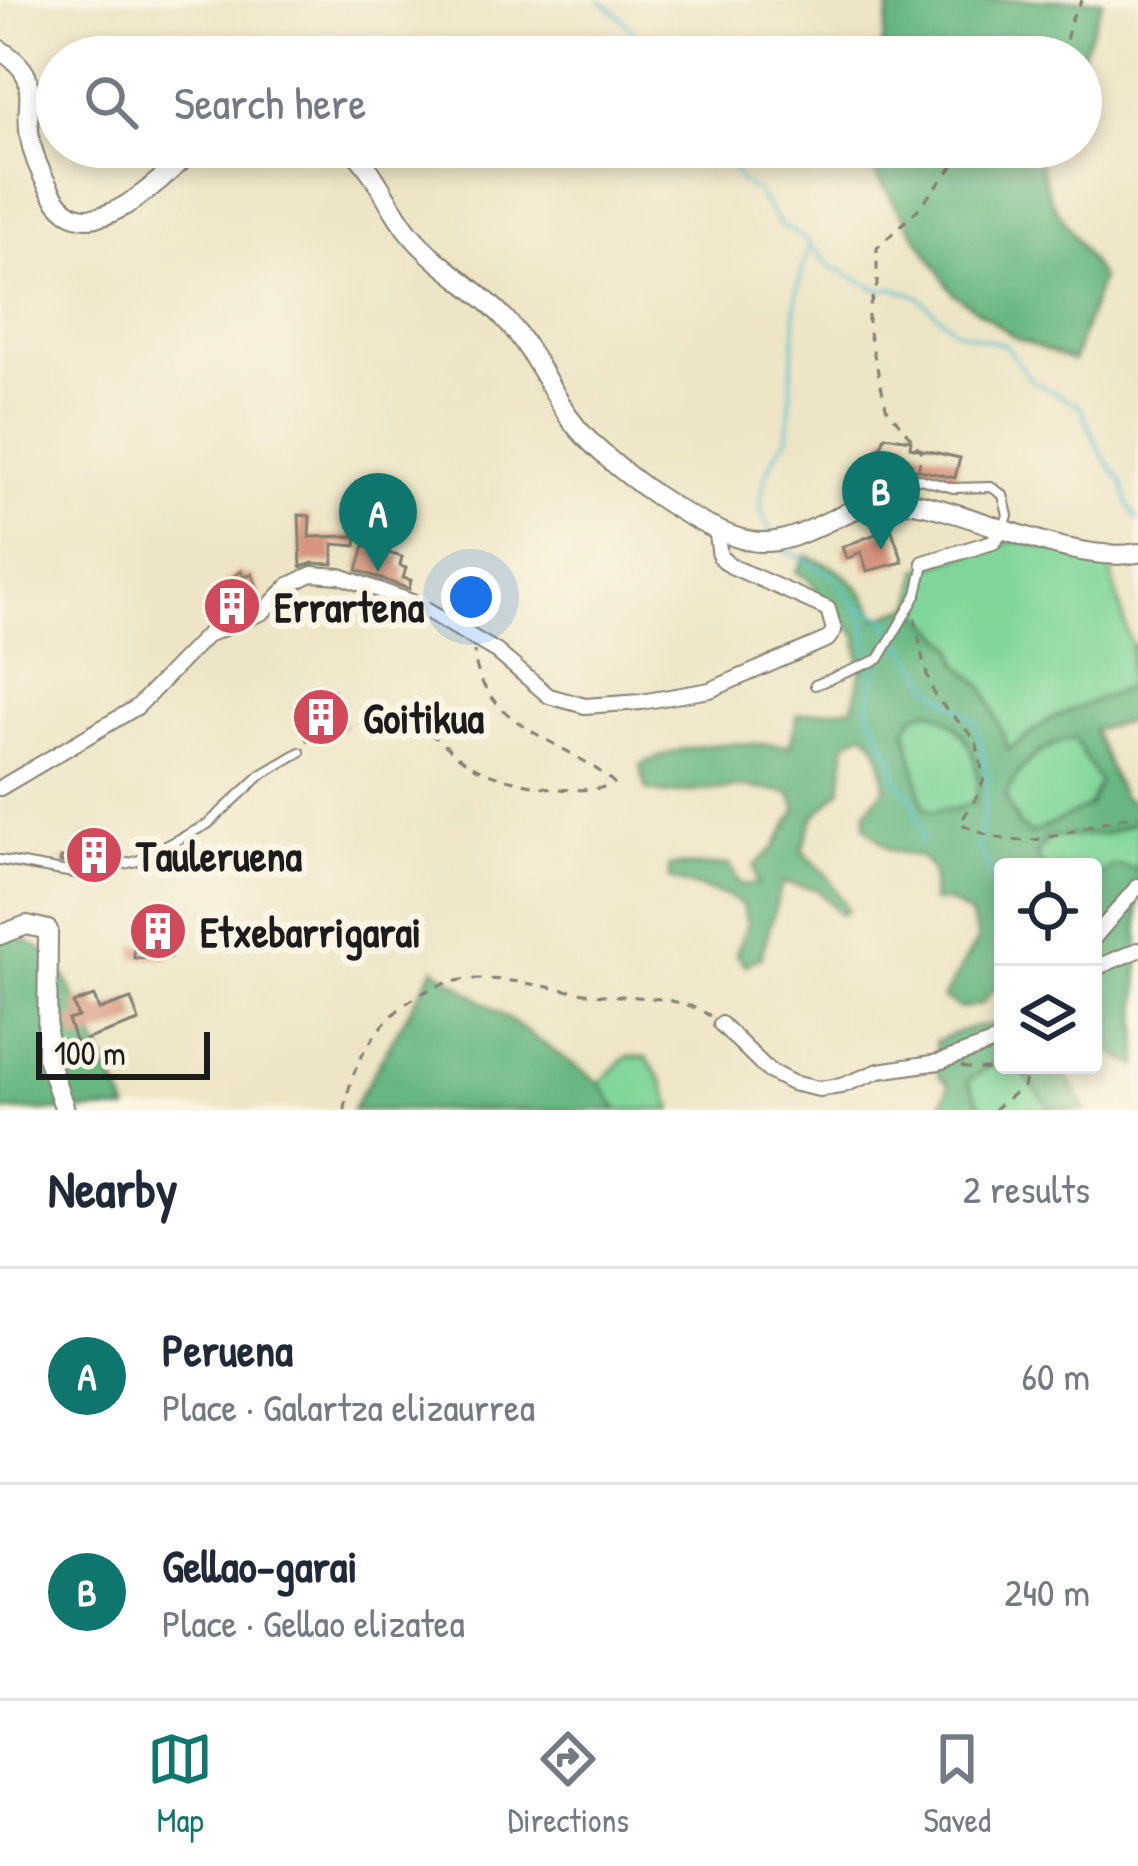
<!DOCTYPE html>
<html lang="en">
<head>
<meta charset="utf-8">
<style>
  :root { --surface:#fff; --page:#f6f6f7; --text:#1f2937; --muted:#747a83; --line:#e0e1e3; --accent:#0f766e }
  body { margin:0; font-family:"Patrick Hand",sans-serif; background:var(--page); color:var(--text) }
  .controls { position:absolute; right:36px; bottom:36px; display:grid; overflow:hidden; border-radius:12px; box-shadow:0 6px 18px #0003 }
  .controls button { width:108px; height:108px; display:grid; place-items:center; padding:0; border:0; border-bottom:3px solid var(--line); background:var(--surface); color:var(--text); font:60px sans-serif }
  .scale { position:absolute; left:36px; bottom:30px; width:174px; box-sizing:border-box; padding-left:12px; border:6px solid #1c1c1c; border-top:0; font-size:33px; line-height:42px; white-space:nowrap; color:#1c1c1c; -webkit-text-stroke:9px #fcf5e5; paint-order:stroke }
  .you { position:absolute; left:471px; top:597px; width:42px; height:42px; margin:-30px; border:9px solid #fff; border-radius:50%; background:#1a73e8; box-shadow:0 0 0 18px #1a73e833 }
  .badge { display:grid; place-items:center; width:78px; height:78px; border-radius:50%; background:var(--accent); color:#fff; font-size:39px; font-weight:700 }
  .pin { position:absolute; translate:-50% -99px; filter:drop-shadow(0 3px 6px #0008) }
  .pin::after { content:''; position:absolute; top:63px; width:42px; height:36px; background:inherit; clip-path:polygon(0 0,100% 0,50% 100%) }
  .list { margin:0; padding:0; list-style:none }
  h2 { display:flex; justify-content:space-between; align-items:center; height:156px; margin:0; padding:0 48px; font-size:51px }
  h2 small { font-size:39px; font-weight:400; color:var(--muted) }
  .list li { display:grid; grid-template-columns:78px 1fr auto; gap:36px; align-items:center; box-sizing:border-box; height:216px; padding:0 48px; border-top:3px solid var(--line) }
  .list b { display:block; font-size:45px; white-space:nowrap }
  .list p { margin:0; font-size:39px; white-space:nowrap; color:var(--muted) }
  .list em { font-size:39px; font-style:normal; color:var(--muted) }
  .icon { flex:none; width:66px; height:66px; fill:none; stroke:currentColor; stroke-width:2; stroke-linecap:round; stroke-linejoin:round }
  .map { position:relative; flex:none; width:1138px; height:1110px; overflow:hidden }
  .search { position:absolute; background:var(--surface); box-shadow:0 6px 18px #0003; left:36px; right:36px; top:36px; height:132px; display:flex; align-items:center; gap:30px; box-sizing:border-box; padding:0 42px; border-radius:66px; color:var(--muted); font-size:45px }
  .sheet { height:588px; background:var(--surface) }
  nav { display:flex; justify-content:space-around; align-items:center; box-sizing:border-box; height:168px; border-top:3px solid var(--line); background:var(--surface); font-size:33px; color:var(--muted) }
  nav a { display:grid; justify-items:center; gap:6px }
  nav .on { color:var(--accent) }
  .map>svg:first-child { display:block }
  .green { fill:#80d69a; stroke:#4e795b; stroke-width:3 }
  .forest { fill:#68b782; stroke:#426a4f; stroke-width:3; fill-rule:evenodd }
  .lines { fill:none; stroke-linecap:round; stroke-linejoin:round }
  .stream { stroke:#56c0d1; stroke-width:3 }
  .building { fill:#d7957f }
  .service-casing { stroke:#848070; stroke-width:12 }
  .minor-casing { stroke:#848070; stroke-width:18 }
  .tertiary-casing { stroke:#848070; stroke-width:22 }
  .path { stroke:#848070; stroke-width:3; stroke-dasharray:9 9; stroke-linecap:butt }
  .service { stroke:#fff; stroke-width:8 }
  .minor { stroke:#fff; stroke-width:14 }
  .tertiary { stroke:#fff; stroke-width:18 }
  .labels { text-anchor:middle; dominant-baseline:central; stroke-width:12; stroke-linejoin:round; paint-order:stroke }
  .poi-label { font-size:42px; font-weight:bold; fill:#1c1c1c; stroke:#fcf5e5; text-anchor:start }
</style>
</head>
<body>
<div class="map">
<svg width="1138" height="1110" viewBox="0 0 1138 1110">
  <rect width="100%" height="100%" fill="#fcf5e5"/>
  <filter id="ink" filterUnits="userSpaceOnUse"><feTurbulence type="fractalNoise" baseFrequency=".00833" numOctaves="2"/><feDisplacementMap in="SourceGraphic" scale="24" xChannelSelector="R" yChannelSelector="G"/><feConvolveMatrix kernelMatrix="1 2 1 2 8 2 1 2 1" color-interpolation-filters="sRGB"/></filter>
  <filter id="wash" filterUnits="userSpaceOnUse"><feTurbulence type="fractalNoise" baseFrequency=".004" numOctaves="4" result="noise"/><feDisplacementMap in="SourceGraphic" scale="48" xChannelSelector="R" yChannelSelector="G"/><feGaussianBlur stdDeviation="2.7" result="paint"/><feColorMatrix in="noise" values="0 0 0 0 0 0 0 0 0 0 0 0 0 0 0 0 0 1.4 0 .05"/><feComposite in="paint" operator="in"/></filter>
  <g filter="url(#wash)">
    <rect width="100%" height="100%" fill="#ede5c5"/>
    <!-- green -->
    <path class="green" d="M1014,540L1108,561L1131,646L1129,687L1050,719L1009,750L984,688L959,664L954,647L913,606L919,569Z
      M930,710C967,725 983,761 976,801L956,809L929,811L923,804L906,729L915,715Z
      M1074,738L1099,782L1089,807L1031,834L1019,825L1005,797C1019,765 1040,746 1074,738Z
      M1138,821V869L1098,876L1093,890V867H1044L1036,855L1048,837L1105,834Z
      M626,1057H646L663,1082L673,1110H618L600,1083Z
      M992,1065L1023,1073L1052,1110H983L967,1081Z"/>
    <!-- forest -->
    <path class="forest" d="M891,0H1103L1081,57H880Z
      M876,147H1034L1051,200L1101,279L1073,361L1016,338L953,293L875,173Z
      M806,556C843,568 861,584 878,618L913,606L954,647L959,664L984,688L1009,750L1050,719L1129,687L1131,646L1138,644V719L1093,730L1122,797L1138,804V821L1105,834L1048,837L1036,855L1044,867H1003V993L995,987L982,1004L961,1009L943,998L978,939L970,915L947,901L932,902L933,872L923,858L890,850L865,826L866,811L885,788C883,768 882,744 864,732L846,742L841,790L813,818L802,851L826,874L848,910L841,915L817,889L782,883L761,957L746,965L736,954L747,924L742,905L727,896L670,879L669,866L730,865L739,884L757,885L754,866L774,848L797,809L791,793L747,787L666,794L646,790L641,765C688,740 738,742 790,746L798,714L853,707L861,671L857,635L817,598C816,583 809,579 796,572ZM930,710C967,725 983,761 976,801L956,809L929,811L923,804L906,729L915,715ZM1074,738L1099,782L1089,806L1031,834L1019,825L1005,797C1019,765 1040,746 1074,738Z
      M1115,865L1138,869V1067L1111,1052L1093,1051V890L1098,876Z
      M0,926L56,958L128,1110H0Z
      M434,968L600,1083L618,1110H352Z
      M1003,1024V1065H1060L1086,1110H1052L1023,1073L992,1065L968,1081L983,1110H939L949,1085L939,1076L935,1041L972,1027Z"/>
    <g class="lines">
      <!-- stream -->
      <path class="stream" d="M599,0C623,15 636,35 652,57
        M724,147L739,181L756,191L780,225L804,238L828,265L879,290L893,288L916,295L956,331L1006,345L1029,379L1080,406L1101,453L1123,483L1128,504L1138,520
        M774,534C770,528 765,522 763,516C756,492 772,454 788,438L797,291L809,246
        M781,547L837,578L865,620L869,649L876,665L868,709L893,760L897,780L912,797L922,832L920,845
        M858,605L882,616L936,690L976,723L988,779L978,846L995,884L1003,922"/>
    </g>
    <g id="blocks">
      <!-- building -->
      <path class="building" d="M885,436L911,440L910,447L960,458L955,478L916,469L908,475L902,474V469L875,463Z
        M299,515L310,516L309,537L357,536L356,546L333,544V564L313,563L301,567Z
        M891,528L903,562L867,571L861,552L847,559L842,547Z
        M364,546L402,557L400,566L406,568L403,578L411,580L409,589L357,570Z
        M241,571L244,577L252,574L261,597L219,618L210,600L227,593L223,584Z
        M334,690L346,727L307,740L297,706Z
        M83,835L108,838L106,860L79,866L60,862L61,858L81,859Z
        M146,917L171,918L170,958H134V945H145Z
        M94,996L99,1010L131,999L139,1021L76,1043L68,1020L78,1017L73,1003Z"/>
    </g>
  </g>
  <g filter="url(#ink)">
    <use href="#blocks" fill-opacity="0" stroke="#848070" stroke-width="3"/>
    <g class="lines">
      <defs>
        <path id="service" d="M916,478L953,488L991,487L1003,495L1008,515L1004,528
          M815,685L879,659L917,594L924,564
          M0,860L79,874L137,861L208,824L261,775L300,752"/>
        <path id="minor" d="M924,563L993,542L1003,529
          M0,788L137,707L207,635L263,612L289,585L312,574L340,576L412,602L496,651L549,696L585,706L641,702L710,690L828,639L834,630L828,609L731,566L720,557L716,528
          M1093,939L1138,886
          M1093,969L1138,950
          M721,1024L769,1071L792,1083L819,1089L841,1086L879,1071L939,1062L1003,1039"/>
        <path id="tertiary" d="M0,50C45,78 23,96 30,138C33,156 41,174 50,190C86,262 161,176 198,147
          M348,147C377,170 388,209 412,236C439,268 479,289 507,321C534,351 549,388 571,420C601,462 708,540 760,542C811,544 851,494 908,502C976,512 1070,565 1138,553
          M0,935L27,925L48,930L47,1057L65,1110"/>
      </defs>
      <!-- service casing -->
      <use href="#service" class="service-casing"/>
      <!-- minor casing -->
      <use href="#minor" class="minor-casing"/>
      <!-- tertiary casing -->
      <use href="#tertiary" class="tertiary-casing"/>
      <!-- path -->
      <path class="path" d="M1062,57L1071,20L1082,0
        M918,470L922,452L886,407L868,328V310L877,285V248L919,208L969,147
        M915,618L924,666L935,697L976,740L984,779L978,795L960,823C1032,862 1066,825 1138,815
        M359,724C377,725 398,724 415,728C439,734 450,753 469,764C498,782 585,800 614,783C566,739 480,727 474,651
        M961,1066C977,1073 1001,1066 1023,1071L1026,1077L1024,1086L993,1110
        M345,1110C351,1051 400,988 462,980C504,975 550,989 592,994C630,998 678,994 710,1016"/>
      <!-- service -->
      <use href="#service" class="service"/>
      <!-- minor -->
      <use href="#minor" class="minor"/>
      <!-- tertiary -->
      <use href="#tertiary" class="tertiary"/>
    </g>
  </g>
  <!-- icons -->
  <defs>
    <symbol id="building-disc" viewBox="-11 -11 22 22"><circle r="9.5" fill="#d1495b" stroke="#fcf5e5"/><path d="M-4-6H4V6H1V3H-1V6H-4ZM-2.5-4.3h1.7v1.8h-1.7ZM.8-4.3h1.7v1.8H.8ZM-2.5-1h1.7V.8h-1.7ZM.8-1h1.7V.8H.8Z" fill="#fff"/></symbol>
  </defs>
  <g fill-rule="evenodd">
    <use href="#building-disc" x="199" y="573" width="66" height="66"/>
    <use href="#building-disc" x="288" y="684" width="66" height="66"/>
    <use href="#building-disc" x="61" y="822" width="66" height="66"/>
    <use href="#building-disc" x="125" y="898" width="66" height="66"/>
  </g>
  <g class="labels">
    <!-- poi labels -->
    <g class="poi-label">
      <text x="274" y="606">Errartena</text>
      <text x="363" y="717">Goitikua</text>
      <text x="136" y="855">Tauleruena</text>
      <text x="200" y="931">Etxebarrigarai</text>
    </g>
  </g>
</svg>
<div class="controls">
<button><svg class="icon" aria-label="locate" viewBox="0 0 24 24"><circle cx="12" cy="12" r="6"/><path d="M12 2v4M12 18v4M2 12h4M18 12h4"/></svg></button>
<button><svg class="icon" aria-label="layers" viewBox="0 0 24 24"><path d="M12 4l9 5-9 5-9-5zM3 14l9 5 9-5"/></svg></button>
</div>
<div class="scale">100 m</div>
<div class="you"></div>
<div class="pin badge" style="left:378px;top:572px">A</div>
<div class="pin badge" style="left:881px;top:550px">B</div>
<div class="search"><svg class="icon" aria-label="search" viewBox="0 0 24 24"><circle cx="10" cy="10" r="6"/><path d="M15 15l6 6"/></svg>Search here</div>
</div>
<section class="sheet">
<h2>Nearby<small>2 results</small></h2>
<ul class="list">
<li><span class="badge">A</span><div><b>Peruena</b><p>Place · Galartza elizaurrea</p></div><em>60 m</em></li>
<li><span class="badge">B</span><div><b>Gellao-garai</b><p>Place · Gellao elizatea</p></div><em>240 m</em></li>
</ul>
</section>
<nav>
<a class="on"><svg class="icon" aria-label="map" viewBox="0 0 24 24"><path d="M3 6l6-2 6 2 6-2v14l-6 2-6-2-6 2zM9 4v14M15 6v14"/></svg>Map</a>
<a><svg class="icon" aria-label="directions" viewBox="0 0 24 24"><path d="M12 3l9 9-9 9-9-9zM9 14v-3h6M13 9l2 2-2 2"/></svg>Directions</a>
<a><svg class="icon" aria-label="saved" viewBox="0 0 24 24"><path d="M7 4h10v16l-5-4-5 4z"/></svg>Saved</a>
</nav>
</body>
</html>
